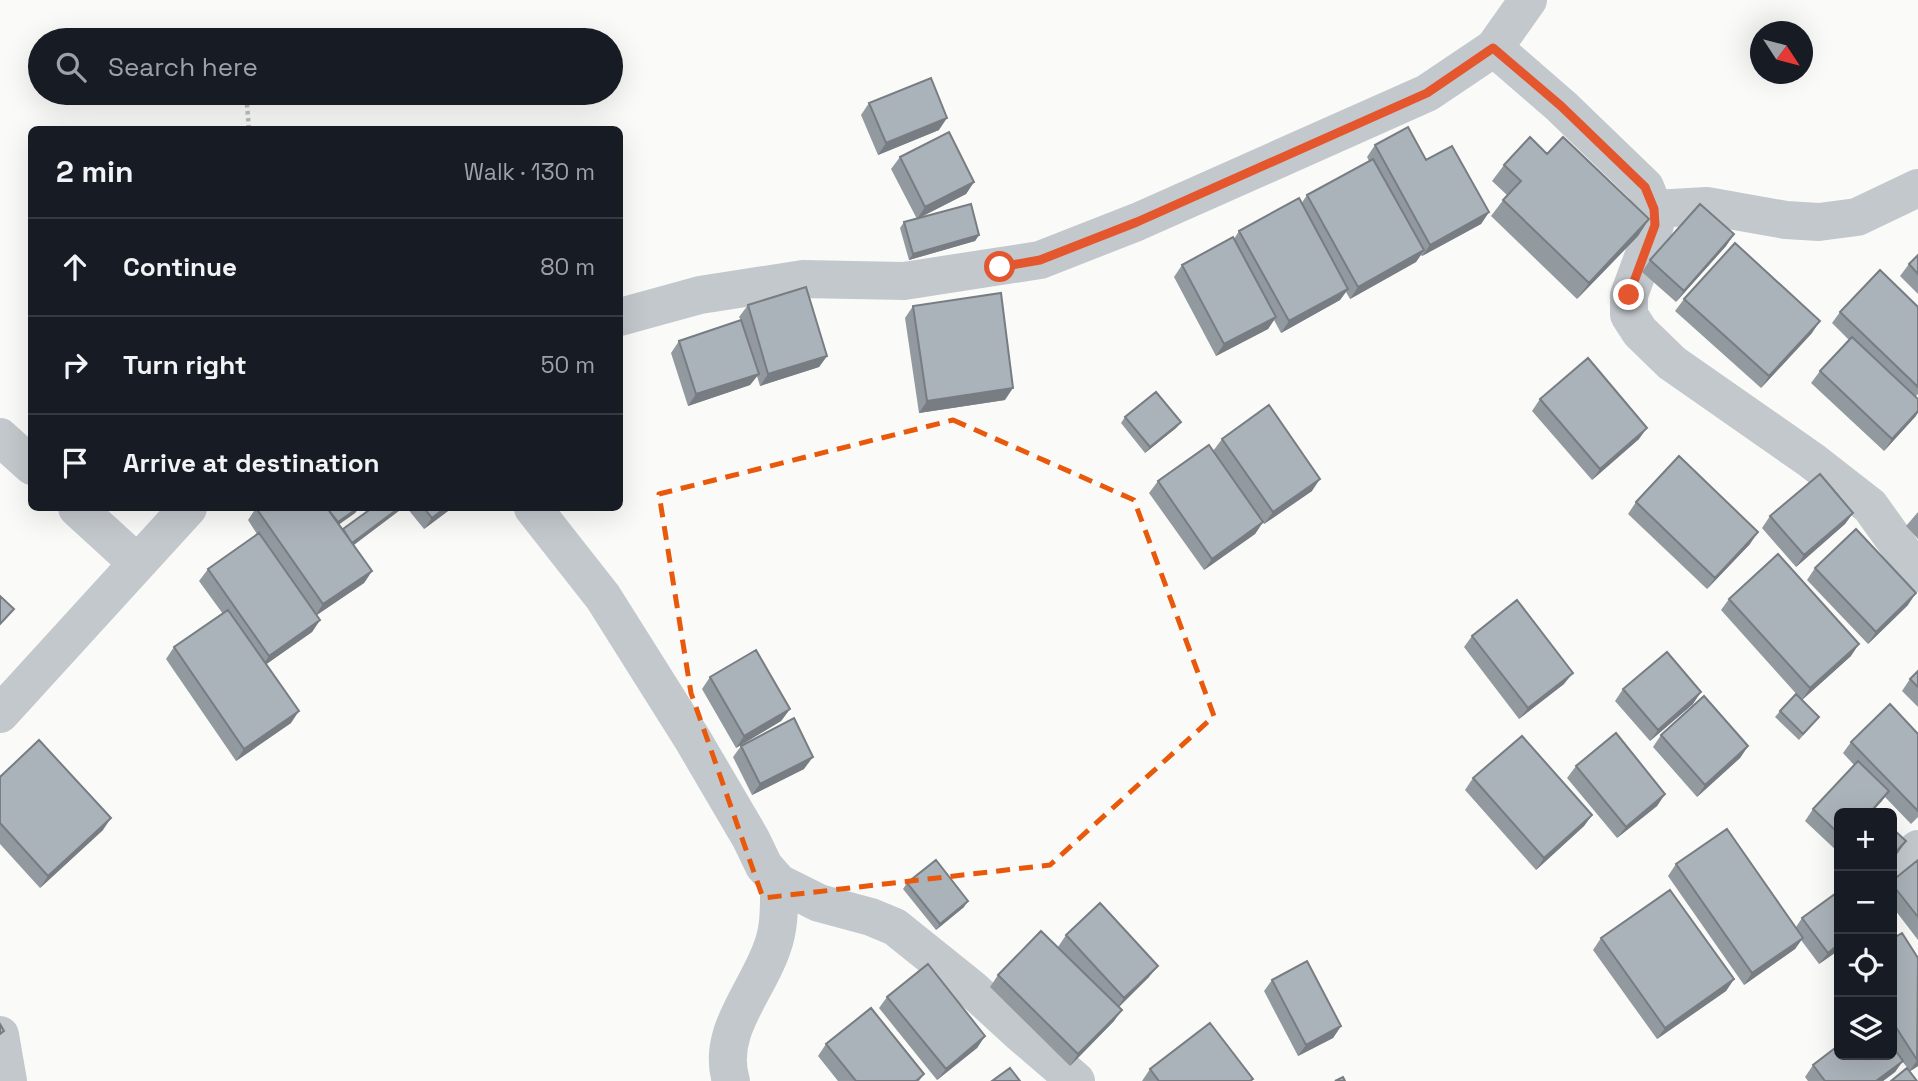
<!DOCTYPE html>
<html lang="en">
<head>
<meta charset="utf-8">
<style>
  :root { --surface:#171b24; --page:#20242c; --text:#f1f3f6; --muted:#9ea1a6; --line:#363941 }
  body { margin:0; font-family:"Space Grotesk",sans-serif; background:var(--page); color:var(--text) }
  .controls { position:absolute; right:21px; bottom:21px; display:grid; overflow:hidden; border-radius:10px; box-shadow:0 7px 28px #0002 }
  .controls button { width:63px; height:63px; display:grid; place-items:center; padding:0; border:0; border-bottom:2px solid var(--line); background:var(--surface); color:var(--text); font:35px sans-serif }
  .compass { position:absolute; left:1750px; top:21px; width:63px; height:63px; border-radius:50%; background:var(--surface); box-shadow:0 7px 28px #0002; rotate:126deg }
  .stop { position:absolute; width:21px; height:21px; margin:-16px; border:5px solid #e4572e; border-radius:50%; background:#fff }
  .stop.end { background:#e4572e; border-color:#fff; box-shadow:0 2px 7px #0008 }
  .list { margin:0; padding:0; list-style:none }
  h2 { display:flex; justify-content:space-between; align-items:center; height:91px; margin:0; padding:0 28px; font-size:30px }
  h2 small { font-size:23px; font-weight:400; color:var(--muted) }
  .list li { display:grid; grid-template-columns:46px 1fr auto; gap:21px; align-items:center; box-sizing:border-box; height:98px; padding:0 28px; border-top:2px solid var(--line) }
  .list b { display:block; font-size:26px; white-space:nowrap }
  .list em { font-size:23px; font-style:normal; color:var(--muted) }
  .icon { flex:none; width:38px; height:38px; fill:none; stroke:currentColor; stroke-width:2; stroke-linecap:round; stroke-linejoin:round }
  .map { position:relative; flex:none; width:1918px; height:1081px; overflow:hidden }
  .search { position:absolute; background:var(--surface); box-shadow:0 7px 28px #0002; left:28px; top:28px; width:595px; height:77px; display:flex; align-items:center; gap:18px; box-sizing:border-box; padding:0 24px; border-radius:38px; color:var(--muted); font-size:26px }
  .panel { position:absolute; background:var(--surface); box-shadow:0 7px 28px #0002; left:28px; top:126px; width:595px; height:385px; border-radius:10px }
  .map>svg:first-child { display:block }
  .lines { fill:none; stroke-linecap:round; stroke-linejoin:round }
  .path { stroke:#bbbfc2; stroke-width:4.5; stroke-dasharray:3.5 3.5; stroke-linecap:butt }
  .street { stroke:#c3c8cc; stroke-width:38 }
  .wall { fill:#929a9f }
  .shaded-wall { fill:#777d82 }
  .building { fill:#aab3b9; stroke:#777d82; stroke-width:2 }
  .route { stroke:#e4572e; stroke-width:9 }
  .marked { fill:none; stroke:#e8590c; stroke-width:5; stroke-dasharray:14 9; stroke-linejoin:round }
</style>
</head>
<body>
<div class="map">
<svg width="1918" height="1081" viewBox="0 0 1918 1081">
  <rect width="100%" height="100%" fill="#fafaf8"/>
  <g class="lines">
    <!-- path -->
    <path class="path" d="M247,104L249,130"/>
    <!-- street -->
    <path class="street" d="M1494,48L1561,106L1645,187L1654,209L1655,225L1629,295V315L1640,332L1672,363L1811,460L1870,506L1918,573
      M1654,209L1707,206L1786,220L1819,222L1857,217L1918,188
      M620,317L700,295L803,279L904,281L1040,260L1137,222L1427,93L1494,48L1528,0
      M0,437L32,466
      M77,508L137,563
      M533,508L603,597L693,740L751,839L764,866L779,883L819,903L871,917L895,927L971,988L1020,1033L1076,1081
      M0,714L188,508
      M1892,875L1918,849
      M0,1035L8,1081
      M731,1081C716,1032 757,992 772,948C780,927 779,905 779,883"/>
  </g>
  <!-- wall -->
  <path class="wall" d="M869,103L939,130L878,155L861,115Z
    M1375,145L1426,160L1489,212L1481,224L1422,256L1421,255L1416,262L1350,299L1346,292L1340,300L1281,333L1274,320L1268,329L1216,356L1174,277L1182,265L1234,239L1239,231L1301,204L1307,195L1369,161L1367,157Z
    M1547,154L1649,219L1638,236L1577,299L1491,216L1507,195L1492,181L1504,165Z
    M900,157L974,182L966,194L917,219L891,169Z
    M904,222L979,235L975,241L909,260L900,228Z
    M1734,234L1726,246L1676,302L1642,272L1650,260Z
    M1918,255V294L1900,276L1909,264Z
    M1684,299L1812,333L1761,388L1675,311Z
    M748,305L827,356L819,367L760,386L757,376L750,385L688,406L671,353L679,341L741,320L739,317Z
    M913,306L1005,400L919,413L905,318Z
    M1918,307V394L1915,397L1918,399V413L1884,451L1811,383L1820,371L1849,340L1832,323L1840,312Z
    M1540,399L1639,439L1592,480L1532,411Z
    M1125,417L1181,422L1176,428L1145,453L1121,423Z
    M1222,439L1312,491L1264,524L1263,522L1255,534L1204,570L1149,493L1158,481L1213,451Z
    M1636,502L1750,544L1707,589L1628,514Z
    M256,508H359L355,513L339,524L343,529L372,508H402L400,510L354,545L372,571L364,583L317,615L320,620L312,632L266,664L291,723L236,761L166,659L174,647L223,614L199,581L208,569L257,534L248,520Z
    M407,508H452L424,529Z
    M1918,512V539L1906,526Z
    M1853,513L1845,524L1796,567L1762,528L1770,516Z
    M1815,568L1908,605L1868,644L1807,580Z
    M1729,599L1851,656L1802,700L1819,717L1799,740L1775,717L1780,711L1800,698L1721,610Z
    M1472,636L1564,684L1519,719L1464,647Z
    M1918,671V707L1902,691L1910,679Z
    M710,677L790,709L781,721L736,748L702,689Z
    M1623,689L1693,704L1650,741L1615,701Z
    M1918,734V817L1911,824L1885,797L1881,802L1839,813V853L1805,821L1813,809L1854,765L1843,753L1851,742Z
    M1661,735L1748,746L1740,758L1697,797L1653,747Z
    M741,746L804,769L752,795L733,757Z
    M1576,766L1665,794L1657,806L1617,838L1567,778Z
    M0,777L103,830L40,888L0,844Z
    M1473,778L1592,815L1584,826L1536,870L1465,790Z
    M1918,860V940L1892,906V881Z
    M1676,864L1796,927L1802,918L1839,950L1819,964L1801,940L1795,949L1744,985L1668,876Z
    M907,883L964,907L936,930L903,889Z
    M1066,935L1149,977L1119,1006L1114,1021L1070,1066L990,987L998,975L1058,947Z
    M1601,938L1734,979L1726,991L1657,1039L1593,950Z
    M1892,939L1918,958V1066L1910,1071L1902,1061L1895,1072L1883,1081H1808L1805,1077L1813,1065L1892,1045Z
    M1272,980L1341,1026L1333,1038L1298,1056L1264,991Z
    M887,997L985,1036L977,1048L937,1080L879,1008Z
    M826,1044L924,1074L919,1081H838L818,1056Z
    M1150,1069L1252,1081H1142Z"/>
  <!-- shaded-wall -->
  <path class="shaded-wall" d="M947,118L939,130L878,155L886,143Z
    M974,182L966,194L917,219L925,207Z
    M1489,212L1481,224L1422,256L1430,245Z
    M1649,219L1638,236L1577,299L1589,283Z
    M1734,234L1726,246L1676,302L1684,291Z
    M979,235L975,241L909,260L913,254Z
    M1424,250L1416,262L1350,299L1358,287Z
    M1348,289L1340,300L1281,333L1289,321Z
    M1276,317L1268,329L1216,356L1224,344Z
    M1820,321L1812,333L1761,388L1769,376Z
    M827,356L819,367L760,386L768,374Z
    M759,374L750,385L688,406L696,394Z
    M1013,388L1005,400L919,413L927,401Z
    M1918,411L1916,416L1884,451L1892,439Z
    M1181,422L1176,428L1145,453L1150,447Z
    M1647,428L1639,439L1592,480L1600,469Z
    M1320,479L1312,491L1264,524L1273,512Z
    M359,508L355,513L334,528L338,522Z
    M399,508H402L400,510L348,549L352,543Z
    M445,508H452L424,529L432,518Z
    M1853,513L1845,524L1796,567L1804,555Z
    M1263,522L1255,534L1204,570L1212,559Z
    M1758,532L1750,544L1707,589L1715,578Z
    M372,571L364,583L315,616L323,604Z
    M1916,593L1908,605L1868,644L1876,632Z
    M320,620L312,632L261,668L269,656Z
    M1859,644L1851,656L1802,700L1810,688Z
    M1573,673L1564,684L1519,719L1528,708Z
    M1701,692L1693,704L1650,741L1658,730Z
    M790,709L781,721L736,748L744,736Z
    M299,711L291,723L236,761L244,749Z
    M1748,746L1740,758L1697,797L1705,785Z
    M813,757L804,769L752,795L760,784Z
    M1889,791L1881,802L1871,813H1869Z
    M1665,794L1657,806L1617,838L1626,827Z
    M1592,815L1584,826L1536,870L1544,858Z
    M111,818L103,830L40,888L48,876Z
    M1906,841L1898,853L1892,859V856Z
    M968,901L964,907L936,930L940,924Z
    M1803,938L1795,949L1744,985L1752,973Z
    M1839,944V950L1819,964L1828,953Z
    M1158,966L1149,977L1116,1010L1124,998Z
    M1734,979L1726,991L1657,1039L1665,1028Z
    M1122,1010L1114,1021L1070,1066L1078,1054Z
    M1341,1026L1333,1038L1298,1056L1306,1045Z
    M985,1036L977,1048L937,1080L946,1069Z
    M1918,1059V1066L1909,1072Z
    M1903,1061L1895,1072L1883,1081H1876Z"/>
  <!-- building -->
  <path class="building" d="M931,78L947,118L886,143L869,103Z
    M1408,127L1426,160L1452,146L1489,212L1430,245L1375,145Z
    M949,132L974,182L925,207L900,157Z
    M1530,137L1547,154L1563,137L1649,219L1589,283L1503,200L1521,181L1504,165Z
    M1373,159L1424,250L1358,287L1307,195Z
    M1299,198L1348,289L1289,321L1239,231Z
    M971,204L979,235L913,254L904,222Z
    M1700,204L1734,234L1684,291L1650,260Z
    M1233,237L1276,317L1224,344L1182,265Z
    M1735,243L1820,321L1769,376L1684,299Z
    M1918,255V274L1909,264Z
    M1880,270L1918,307V387L1840,312Z
    M806,287L827,356L768,374L748,305Z
    M1001,293L1013,388L927,401L913,306Z
    M741,320L759,374L696,394L679,341Z
    M1852,337L1918,399V411L1892,439L1820,371Z
    M1588,358L1647,428L1600,469L1540,399Z
    M1156,392L1181,422L1150,447L1125,417Z
    M1269,405L1320,479L1273,512L1222,439Z
    M1209,445L1263,522L1212,559L1158,481Z
    M1679,456L1758,532L1715,578L1636,502Z
    M1820,474L1853,513L1804,555L1770,516Z
    M256,508H327L372,571L323,604Z
    M327,508H358L338,522Z
    M372,508H399L352,543L343,529Z
    M424,508H445L432,518Z
    M1856,529L1916,593L1876,632L1815,568Z
    M259,533L320,620L269,656L208,569Z
    M1778,554L1859,644L1810,688L1729,599Z
    M0,596L14,609L0,624Z
    M1517,600L1573,673L1528,708L1472,636Z
    M228,610L299,711L244,749L174,647Z
    M756,650L790,709L744,736L710,677Z
    M1667,652L1701,692L1658,730L1623,689Z
    M1918,671V687L1910,679Z
    M1796,694L1819,717L1803,734L1780,711Z
    M1704,696L1748,746L1705,785L1661,735Z
    M1890,704L1918,734V811L1851,742Z
    M794,718L813,757L760,784L741,746Z
    M1616,733L1665,794L1626,827L1576,766Z
    M1522,736L1592,815L1544,858L1473,778Z
    M39,740L111,818L48,876L0,823V777Z
    M1858,761L1889,791L1872,810L1876,813H1839V834L1813,809Z
    M1892,828L1906,841L1892,856Z
    M1727,829L1803,938L1752,973L1676,864Z
    M936,860L968,901L940,924L907,883Z
    M1918,860V917L1892,884V881Z
    M1670,890L1734,979L1665,1028L1601,938Z
    M1839,891V944L1828,953L1802,918Z
    M1100,903L1158,966L1124,998L1066,935Z
    M1041,931L1122,1010L1078,1054L998,975Z
    M1902,933L1918,958L1917,1060L1892,1021V939Z
    M1307,961L1341,1026L1306,1045L1272,980Z
    M928,964L985,1036L946,1069L887,997Z
    M871,1008L924,1074L916,1081H856L826,1044Z
    M1210,1023L1253,1079L1250,1081H1159L1150,1069Z
    M0,1024L4,1031L0,1034Z
    M1839,1045V1055H1892V1046L1903,1061L1876,1081H1825L1813,1065Z
    M1010,1068L1020,1081H992Z
    M1907,1068L1917,1081H1891Z
    M1343,1077L1345,1081H1335Z"/>
  <g class="lines">
    <!-- route -->
    <path class="route" d="M1000,267L1040,260L1137,222L1427,93L1493,48L1561,106L1645,187L1654,209L1655,225L1629,295"/>
  </g>
  <!-- marked area -->
  <path class="marked" d="M953,420L1134,500L1214,716L1050,865L763,898L691,693L659,494Z"/>
</svg>
<div class="controls">
<button>+</button>
<button>−</button>
<button><svg class="icon" aria-label="locate" viewBox="0 0 24 24"><circle cx="12" cy="12" r="6"/><path d="M12 2v4M12 18v4M2 12h4M18 12h4"/></svg></button>
<button><svg class="icon" aria-label="layers" viewBox="0 0 24 24"><path d="M12 4l9 5-9 5-9-5zM3 14l9 5 9-5"/></svg></button>
</div>
<svg class="compass" viewBox="-18 -18 36 36"><path d="M0-13l5 13h-10z" fill="#e53935"/><path d="M0 13l5-13h-10z" fill="#9ea1a6"/></svg>
<div class="stop" style="left:1000px;top:267px"></div>
<div class="stop end" style="left:1629px;top:295px"></div>
<div class="search"><svg class="icon" aria-label="search" viewBox="0 0 24 24"><circle cx="10" cy="10" r="6"/><path d="M15 15l6 6"/></svg>Search here</div>
<section class="panel">
<h2>2 min<small>Walk · 130 m</small></h2>
<ul class="list">
<li><svg class="icon" aria-label="ahead" viewBox="0 0 24 24"><path d="M12 20V5M6 11l6-6 6 6"/></svg><div><b>Continue</b></div><em>80 m</em></li>
<li><svg class="icon" aria-label="right" viewBox="0 0 24 24"><path d="M7 20v-9h11M14 6l5 5-5 5"/></svg><div><b>Turn right</b></div><em>50 m</em></li>
<li><svg class="icon" aria-label="arrive" viewBox="0 0 24 24"><path d="M6 21V4h12l-3 4 3 4H6"/></svg><div><b>Arrive at destination</b></div></li>
</ul>
</section>
</div>
</body>
</html>
